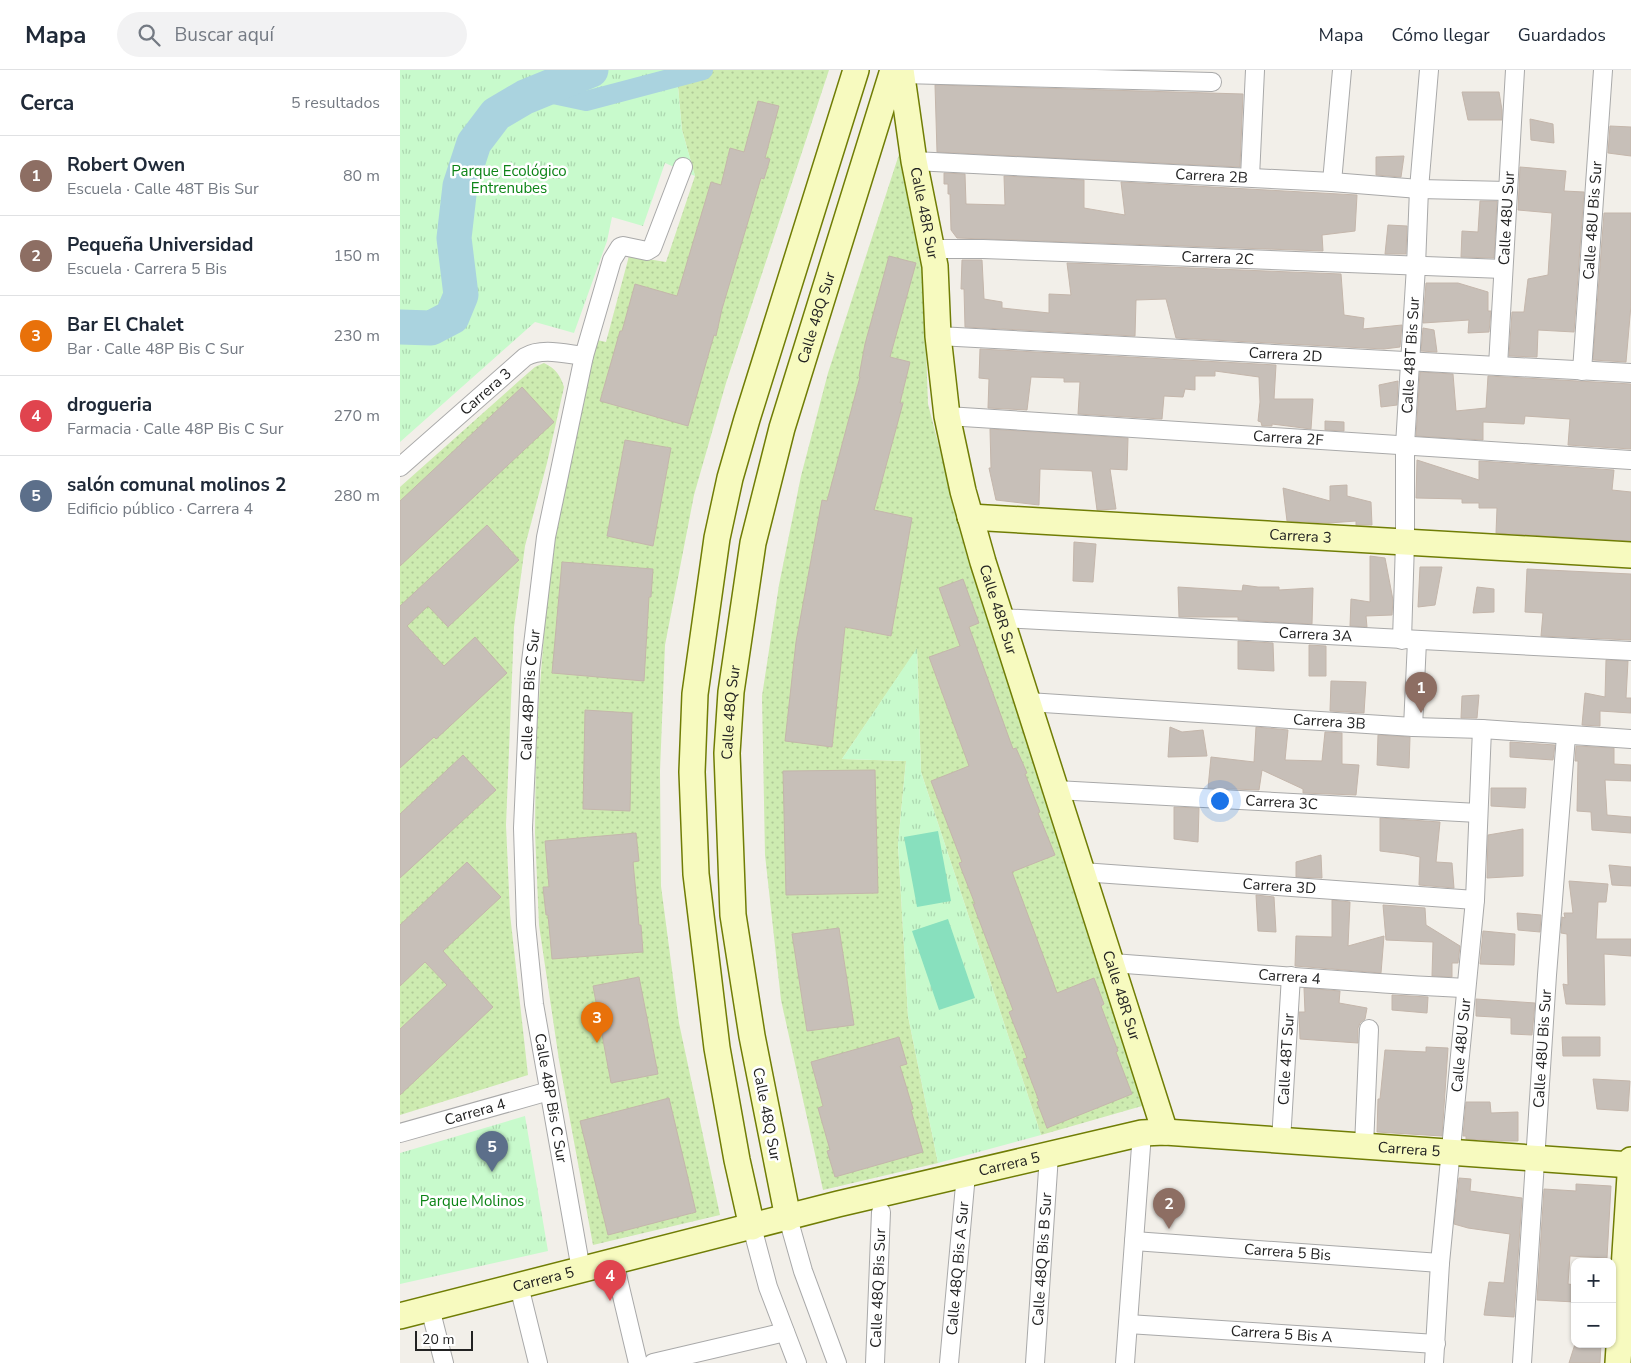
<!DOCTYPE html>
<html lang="es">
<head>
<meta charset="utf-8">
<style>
  :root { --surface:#fff; --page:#f2f2f3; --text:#1f2937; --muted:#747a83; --line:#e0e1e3; --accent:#d40000 }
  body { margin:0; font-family:"Nunito Sans",sans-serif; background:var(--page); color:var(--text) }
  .controls { position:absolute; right:15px; bottom:15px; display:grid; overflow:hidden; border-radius:10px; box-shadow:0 1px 4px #0004 }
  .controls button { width:45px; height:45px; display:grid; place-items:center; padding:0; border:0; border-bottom:1px solid var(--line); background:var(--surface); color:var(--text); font:25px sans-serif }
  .scale { position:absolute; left:15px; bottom:12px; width:58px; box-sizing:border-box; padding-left:5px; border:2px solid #222; border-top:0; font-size:14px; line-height:18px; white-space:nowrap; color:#222; -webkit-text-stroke:4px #fff; paint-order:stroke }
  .you { position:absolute; left:819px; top:730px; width:18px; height:18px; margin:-12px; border:4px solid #fff; border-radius:50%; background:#1a73e8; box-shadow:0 0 0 8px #1a73e833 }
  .badge { display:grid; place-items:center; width:32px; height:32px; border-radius:50%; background:var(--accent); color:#fff; font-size:16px; font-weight:700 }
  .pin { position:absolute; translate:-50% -41px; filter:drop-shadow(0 1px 2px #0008) }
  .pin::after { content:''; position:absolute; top:26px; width:18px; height:15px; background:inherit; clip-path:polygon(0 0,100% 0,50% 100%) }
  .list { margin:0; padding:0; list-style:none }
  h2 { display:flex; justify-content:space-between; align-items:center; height:65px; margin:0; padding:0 20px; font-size:21px }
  h2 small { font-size:16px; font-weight:400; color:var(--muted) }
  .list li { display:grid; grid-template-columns:32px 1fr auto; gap:15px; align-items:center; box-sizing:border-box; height:80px; padding:0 20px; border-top:1px solid var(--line) }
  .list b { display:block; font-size:19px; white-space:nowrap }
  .list p { margin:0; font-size:16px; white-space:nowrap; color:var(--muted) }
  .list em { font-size:16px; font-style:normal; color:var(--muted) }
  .icon { flex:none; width:28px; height:28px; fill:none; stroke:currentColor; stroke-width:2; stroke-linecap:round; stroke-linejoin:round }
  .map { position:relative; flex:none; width:1231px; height:1293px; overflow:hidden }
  header { display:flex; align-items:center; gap:30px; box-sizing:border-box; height:70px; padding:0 25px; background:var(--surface); border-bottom:1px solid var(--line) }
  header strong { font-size:24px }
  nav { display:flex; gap:28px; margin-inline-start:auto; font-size:18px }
  .search { width:350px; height:45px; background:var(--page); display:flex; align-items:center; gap:12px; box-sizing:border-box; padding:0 18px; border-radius:28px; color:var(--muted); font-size:19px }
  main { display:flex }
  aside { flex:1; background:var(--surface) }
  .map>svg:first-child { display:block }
  .grass { fill:url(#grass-dots) }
  .park { fill:url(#park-tufts) }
  .pitch { fill:#88e0be }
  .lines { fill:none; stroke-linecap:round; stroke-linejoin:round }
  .canal { stroke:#aad3df; stroke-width:20 }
  .river { stroke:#aad3df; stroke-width:35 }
  .building { fill:#c7bfb8; stroke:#c4b6ab }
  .street-casing { stroke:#a9a9a9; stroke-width:20 }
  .secondary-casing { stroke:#707d05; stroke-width:28 }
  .street { stroke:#fff; stroke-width:18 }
  .secondary { stroke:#f7fabf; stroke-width:25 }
  .labels { text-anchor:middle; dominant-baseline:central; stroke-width:5; stroke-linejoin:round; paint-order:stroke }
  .park-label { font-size:15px; fill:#0c8416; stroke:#fff }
  .street-label { font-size:15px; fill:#222; stroke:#fff }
</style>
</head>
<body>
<header>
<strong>Mapa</strong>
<div class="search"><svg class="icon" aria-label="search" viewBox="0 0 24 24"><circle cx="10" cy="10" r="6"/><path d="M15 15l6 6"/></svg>Buscar aquí</div>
<nav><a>Mapa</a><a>Cómo llegar</a><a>Guardados</a></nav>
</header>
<main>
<aside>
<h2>Cerca<small>5 resultados</small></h2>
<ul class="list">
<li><span class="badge" style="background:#8d6e63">1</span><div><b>Robert Owen</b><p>Escuela · Calle 48T Bis Sur</p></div><em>80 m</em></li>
<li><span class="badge" style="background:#8d6e63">2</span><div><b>Pequeña Universidad</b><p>Escuela · Carrera 5 Bis</p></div><em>150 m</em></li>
<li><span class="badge" style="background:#e8710a">3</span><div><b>Bar El Chalet</b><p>Bar · Calle 48P Bis C Sur</p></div><em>230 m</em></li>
<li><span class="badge" style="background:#e0444e">4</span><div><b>drogueria</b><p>Farmacia · Calle 48P Bis C Sur</p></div><em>270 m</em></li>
<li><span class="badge" style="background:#5c6f8a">5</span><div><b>salón comunal molinos 2</b><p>Edificio público · Carrera 4</p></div><em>280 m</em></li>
</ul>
</aside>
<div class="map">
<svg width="1231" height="1293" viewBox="0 0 1231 1293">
  <defs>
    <pattern id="grass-dots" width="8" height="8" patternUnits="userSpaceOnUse" patternTransform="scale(1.25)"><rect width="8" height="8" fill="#cdebb0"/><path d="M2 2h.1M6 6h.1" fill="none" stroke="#b0c997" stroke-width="1.8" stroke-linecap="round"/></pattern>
    <pattern id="park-tufts" width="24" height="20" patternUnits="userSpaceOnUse" patternTransform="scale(1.25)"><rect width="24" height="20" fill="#c8facc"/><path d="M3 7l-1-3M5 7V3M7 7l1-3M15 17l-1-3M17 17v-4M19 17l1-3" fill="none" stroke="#acd6af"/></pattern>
  </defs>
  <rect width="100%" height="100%" fill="#f2efe9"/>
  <!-- grass -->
  <path class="grass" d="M275,0H429L326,313L294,425L265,575L260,701L261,816L279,953L320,1145L193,1175L159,990L139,855L135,763L136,668L150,485L191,289L197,270L206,272L229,186L266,192L295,106L282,60L278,16Z
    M503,72L522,167L528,334L567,485L749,1034L641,1065L521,702L517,579L442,689L506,691L498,774L508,946L538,1093L423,1120L381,930L365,785L362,626L379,515L401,406L428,303Z
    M144,293C156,299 160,305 164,317L147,393L125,476L114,557L106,755L110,844L128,1005L0,1045V417L120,310L135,297Z"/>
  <!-- park -->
  <path class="park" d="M0,0H275L278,16L282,60L295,106L265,93L243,156L212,147L207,171L174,263L135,252L0,372Z
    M517,578L521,702L641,1065L538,1093L508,946L498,774L506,691L442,689Z
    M125,1046L148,1181L0,1214V1083Z"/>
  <!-- pitch -->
  <path class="pitch" d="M538,761L551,831L517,837L504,767Z
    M548,849L575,928L539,940L512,861Z"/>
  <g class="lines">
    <!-- canal -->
    <path class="canal" d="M139,21L186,31L303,0"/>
    <!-- river -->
    <path class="river" d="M0,257L31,258L52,247L61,225L54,168L60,116L74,73L96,44L125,27L191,0"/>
  </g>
  <!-- building -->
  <path class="building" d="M535,15L843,24L840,97L537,82Z
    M1062,22H1099L1102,40V50H1068Z
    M358,31L379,36L365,88L370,89L364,109L361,108L322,239L316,266L314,265L288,356L200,331L220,261H222L235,214L277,226L311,112L321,115L330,78L344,82Z
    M1130,49L1153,54L1154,73L1131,70Z
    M1210,56L1231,57V86L1208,83Z
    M1004,86L1001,107L976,105V87Z
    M1120,97L1166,101L1164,121L1184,122L1174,262L1138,260L1137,287L1109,286L1112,242H1124L1128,209L1148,205L1152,143L1118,140Z
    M544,103L565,104L566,134L605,135L604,106L684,110V138L725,145L721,112L957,125L955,161L922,165L923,181L557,168L551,160L550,124H548V114H544Z
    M1080,131H1097L1094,188L1061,187L1062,161L1078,162Z
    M1204,143H1231V235L1226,292L1193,290Z
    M988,155L1007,156L1006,184H985Z
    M489,186L516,193L490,287L510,292L500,333H503L474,440L512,448L491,566L445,557L432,677L385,671L396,572L422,430L427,431L460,307L459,306L465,274Z
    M562,190H582L584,229L602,232V238L649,243V224L671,225L667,193L941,204L944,245L964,248L963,259L1002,255L1000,277L984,279L776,268L766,229L736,230L735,266L565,257L564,219H561Z
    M1026,213H1058L1088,222V241H1091L1089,262L1068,263L1069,250L1023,253Z
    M1023,258L1034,260L1037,282L1021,281Z
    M580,279L876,295L874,329H913L911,359L872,354V356H862L861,352L858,351L860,332L859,307L815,301V306H795V320L785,319L783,327L764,326L762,349L678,344L680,312H664V308L631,307L627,340L588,338L589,309L579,308Z
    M1020,302L1053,304L1056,341L1086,338L1088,306L1231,314V379L1168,375L1170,349L1125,346L1124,354L1083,352V370L1016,366Z
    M998,311L997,335L981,337L979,315Z
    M122,317L154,352L0,496V431Z
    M925,351L944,352V361L925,360Z
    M590,359L728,368L727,400L710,399L716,439L697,440L692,401L640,399L639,435L596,430L589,398H591Z
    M225,370L271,378L253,476L207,466Z
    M1017,390L1079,410V391L1214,400L1212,420L1231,422V471L1096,463L1097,438H1079V433H1062V429L1016,428Z
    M947,415V426L971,432L972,455H956V451L929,453L887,451L883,418L930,431V416Z
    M87,455L119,490L48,557L28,536L7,556L44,596L75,567L107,603L36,669L34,667L0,698V536Z
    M674,472L696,474L693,512L673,511Z
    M970,486L985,488L993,530L992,545L966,546L967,557L950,556L951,529L970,532Z
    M162,492L253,499L251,527H249L244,611L152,603Z
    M1020,497H1042L1035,535L1018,537Z
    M1127,499L1231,504V570L1141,566L1143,543L1125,542Z
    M563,509L579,553L569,557L613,679L616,678L627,703L625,704L640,742L638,743L655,785L612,802L657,923L694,908L704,934L701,936L718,981L716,982L732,1024L647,1058L637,1032L639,1031L623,989L627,988L609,942L613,940L573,834H575L559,793L562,792L531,711L569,696L529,587L560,576L539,518Z
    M843,515L858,517H879V520L913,518L912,554L838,550V547H779L778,517L842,521Z
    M1077,517L1094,519V542L1073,543Z
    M838,571L873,573L874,601L838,599Z
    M909,575L926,576V606H909Z
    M1206,590L1228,591L1226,628H1231V643L1200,641V656L1182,655L1185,623L1205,627Z
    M931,611L966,612L964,643L930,641Z
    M1079,625L1077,648H1061L1062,626Z
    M185,640L232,643L230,741L183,739Z
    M770,657L782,662L803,660L807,686L768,687Z
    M856,657L888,660L885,690L922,691L925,662L942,663V694L959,695L956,725L903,723V719L862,700L859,720L808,718L811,687L854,692Z
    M978,665L1010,667L1009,698L977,695Z
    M1110,672L1155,675L1153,690L1110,687Z
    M1176,676L1214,678V694L1231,695V711L1205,710L1207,745L1231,747V763L1192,760L1191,742L1177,741L1178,691H1175Z
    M63,685L96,720L0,808V744Z
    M475,700L478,823L386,825L383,701Z
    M1091,718H1126L1125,738L1091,736Z
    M774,737L799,738L798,772L774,769Z
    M980,748L1040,752L1036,792L1052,793L1054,818L1019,815L1020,787L1005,784L980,781Z
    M1123,759V806L1087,808L1088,765Z
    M236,763L239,791L233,792L239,855H241L243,882L152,889L148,845H146L143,817H149L145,771Z
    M921,785L922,808L896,807V792Z
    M67,792L101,827L43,881L93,937L0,1025V959L47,915L25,892L0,916V855Z
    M1209,795L1231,797V816L1212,815Z
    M1169,811L1208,814L1206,832H1198L1196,869H1231V886L1204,884L1205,935L1166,934L1163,914L1168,915L1167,864L1161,863L1162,847L1165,848L1164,843H1173Z
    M856,825L874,827L876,862L858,861Z
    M932,830L950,832L948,876L984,866L981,903L895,896L896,866L932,867Z
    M983,835L1025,838L1026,855L1060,876L1058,893H1052V907L1032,906L1033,872L986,870Z
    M1117,843L1141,845L1140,862L1118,860Z
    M439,858L454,955L407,961L392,864Z
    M1083,861L1115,864L1114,895L1080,894Z
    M239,907L258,1004L211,1013L193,916Z
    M904,918L940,921L939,933L967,938L965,949L960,953L958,958V973L900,969L899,942H905Z
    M992,925L1028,927L1027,943L992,940Z
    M1076,929L1135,933L1132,965L1111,964V948L1076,946Z
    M499,967L507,994L500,996L513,1039L511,1040L523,1082L435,1107L427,1081L430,1080L418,1038L423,1036L411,992Z
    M1162,967H1200V986H1163Z
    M1026,977L1048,978L1042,1066L977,1062L978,1029H980L985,980L1026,982Z
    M1193,1009L1230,1011L1228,1041L1197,1039Z
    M269,1028L296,1142L208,1165L180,1051Z
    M1066,1032H1090L1091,1043L1118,1042V1071H1102L1066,1069V1066H1063Z
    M1059,1108L1071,1109L1070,1121L1122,1128L1114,1247L1084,1245L1089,1212L1104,1213L1110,1164L1068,1158L1054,1154Z
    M1176,1114L1211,1116L1207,1188L1170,1186L1168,1214L1175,1215V1232L1137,1230L1144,1119L1176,1121Z
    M1175,1274H1201L1200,1293H1169Z"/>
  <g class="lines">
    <defs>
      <g id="street">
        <path d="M502,4L812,12"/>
        <path id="s1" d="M514,91L932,112L1019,119L1108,121"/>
        <path d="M850,107L855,0"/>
        <path d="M932,112L942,0"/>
        <path id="s2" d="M533,179H583L1103,199"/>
        <path id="s3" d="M538,266L1231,303"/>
        <path id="s4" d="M1098,296L1115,0"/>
        <path id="s5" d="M1182,301L1203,0"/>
        <path id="s6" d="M547,346L1231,390"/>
        <path id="s7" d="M0,397L125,287C142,277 166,284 184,286"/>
        <path id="s8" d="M601,548L1231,581"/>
        <path id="s9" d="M1002,570L1005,472V375L1016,196L1019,119L1029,0"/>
        <path id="s10" d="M628,632L1013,657L1082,659L1231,669"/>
        <path d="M1013,657L1017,571"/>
        <path id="s11" d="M656,720L1078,743"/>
        <path id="s12" d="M682,802L1075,830"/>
        <path id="s13" d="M711,893C830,901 948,913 1066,918"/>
        <path id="s14" d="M0,1063L149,1021"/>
        <path id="s15" d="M881,1071L891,906"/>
        <path d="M964,1076L969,959"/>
        <path d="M388,1148L403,1201L437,1293"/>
        <path d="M352,1157L368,1217L397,1293"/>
        <path id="s16" d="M734,1171L1040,1193"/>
        <path d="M214,1192L238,1293"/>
        <path id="s17" d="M181,1200L134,934L126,855L123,758L130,600L146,467L184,286L212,190L220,177L223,176L247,181L252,178L283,97"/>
        <path d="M119,1216L138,1293"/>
        <path d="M30,1238L44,1293"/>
        <path id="s18" d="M728,1254L1036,1274"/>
        <path d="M253,1293L385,1262"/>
        <path id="s19" d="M475,1293L481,1142"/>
        <path id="s20" d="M549,1293L566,1104"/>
        <path id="s21" d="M635,1293L649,1085"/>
        <path d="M725,1293L742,1063"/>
        <path id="s22" d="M1034,1293L1040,1193L1075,830L1082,659"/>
        <path id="s23" d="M1122,1293L1147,905L1166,666"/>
      </g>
      <g id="secondary">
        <path id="s24" d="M501,0L514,91L535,196L538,266L547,346L563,421L583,492L765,1062"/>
        <path id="s25" d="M570,447L1231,485"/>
        <path id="s26" d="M388,1148L352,966L333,845L327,683L331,622L353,473L382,358L493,0"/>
        <path d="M352,1157L337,1090L317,978L296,804L292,702L295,624L317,468L330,408L347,349L456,0"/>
        <path id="s27" d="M0,1246L438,1134L742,1063L765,1062L1231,1095"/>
        <path d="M1218,1293L1231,1090"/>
      </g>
    </defs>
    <!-- street casing -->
    <use href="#street" class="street-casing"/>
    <!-- secondary casing -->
    <use href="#secondary" class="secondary-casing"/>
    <!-- street -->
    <use href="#street" class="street"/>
    <!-- secondary -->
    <use href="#secondary" class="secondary"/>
  </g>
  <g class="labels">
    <!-- park labels -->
    <g class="park-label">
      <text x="109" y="101">Parque Ecológico<tspan x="109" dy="17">Entrenubes</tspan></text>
      <text x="72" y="1131">Parque Molinos</text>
    </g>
    <!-- street labels -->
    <g class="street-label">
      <text stroke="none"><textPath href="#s1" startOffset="298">Carrera 2B</textPath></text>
      <text stroke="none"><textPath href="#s24" startOffset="145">Calle 48R Sur</textPath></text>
      <text stroke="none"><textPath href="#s4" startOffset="148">Calle 48U Sur</textPath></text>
      <text stroke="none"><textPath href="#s5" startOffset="151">Calle 48U Bis Sur</textPath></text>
      <text stroke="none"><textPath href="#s2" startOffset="285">Carrera 2C</textPath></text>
      <text stroke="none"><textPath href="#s26" startOffset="916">Calle 48Q Sur</textPath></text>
      <text stroke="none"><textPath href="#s3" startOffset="348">Carrera 2D</textPath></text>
      <text stroke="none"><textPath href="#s9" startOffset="285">Calle 48T Bis Sur</textPath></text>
      <text stroke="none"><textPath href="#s7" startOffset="114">Carrera 3</textPath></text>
      <text stroke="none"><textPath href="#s6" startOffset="342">Carrera 2F</textPath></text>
      <text stroke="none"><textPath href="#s25" startOffset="331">Carrera 3</textPath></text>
      <text stroke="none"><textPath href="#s24" startOffset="550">Calle 48R Sur</textPath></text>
      <text stroke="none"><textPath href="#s8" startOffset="315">Carrera 3A</textPath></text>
      <text stroke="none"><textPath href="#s17" startOffset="580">Calle 48P Bis C Sur</textPath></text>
      <text stroke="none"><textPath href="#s26" startOffset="511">Calle 48Q Sur</textPath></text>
      <text stroke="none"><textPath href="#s10" startOffset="302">Carrera 3B</textPath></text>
      <text stroke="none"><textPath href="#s11" startOffset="226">Carrera 3C</textPath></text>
      <text stroke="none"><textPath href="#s12" startOffset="198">Carrera 3D</textPath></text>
      <text stroke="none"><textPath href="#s13" startOffset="179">Carrera 4</textPath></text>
      <text stroke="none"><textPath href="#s24" startOffset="955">Calle 48R Sur</textPath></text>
      <text stroke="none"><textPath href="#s22" startOffset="319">Calle 48U Sur</textPath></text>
      <text stroke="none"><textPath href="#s23" startOffset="315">Calle 48U Bis Sur</textPath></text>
      <text stroke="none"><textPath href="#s15" startOffset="82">Calle 48T Sur</textPath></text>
      <text transform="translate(151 1028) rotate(80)">Calle 48P Bis C Sur</text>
      <text stroke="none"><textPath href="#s14" startOffset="78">Carrera 4</textPath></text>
      <text transform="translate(367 1044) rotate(79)">Calle 48Q Sur</text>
      <text stroke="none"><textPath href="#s27" startOffset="1032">Carrera 5</textPath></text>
      <text stroke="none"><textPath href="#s27" startOffset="628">Carrera 5</textPath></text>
      <text stroke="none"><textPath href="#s16" startOffset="154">Carrera 5 Bis</textPath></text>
      <text stroke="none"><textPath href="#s21" startOffset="104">Calle 48Q Bis B Sur</textPath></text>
      <text stroke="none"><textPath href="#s20" startOffset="95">Calle 48Q Bis A Sur</textPath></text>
      <text stroke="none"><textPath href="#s27" startOffset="148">Carrera 5</textPath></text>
      <text stroke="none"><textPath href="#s19" startOffset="75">Calle 48Q Bis Sur</textPath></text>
      <text stroke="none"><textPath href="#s18" startOffset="154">Carrera 5 Bis A</textPath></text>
    </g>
  </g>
</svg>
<div class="controls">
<button>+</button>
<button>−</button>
</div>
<div class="scale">20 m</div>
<div class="you"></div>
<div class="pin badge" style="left:1021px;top:643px;background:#8d6e63">1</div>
<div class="pin badge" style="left:769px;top:1159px;background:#8d6e63">2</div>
<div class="pin badge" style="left:197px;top:973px;background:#e8710a">3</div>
<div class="pin badge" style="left:210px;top:1231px;background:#e0444e">4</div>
<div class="pin badge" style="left:92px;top:1102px;background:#5c6f8a">5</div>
</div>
</main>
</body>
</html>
